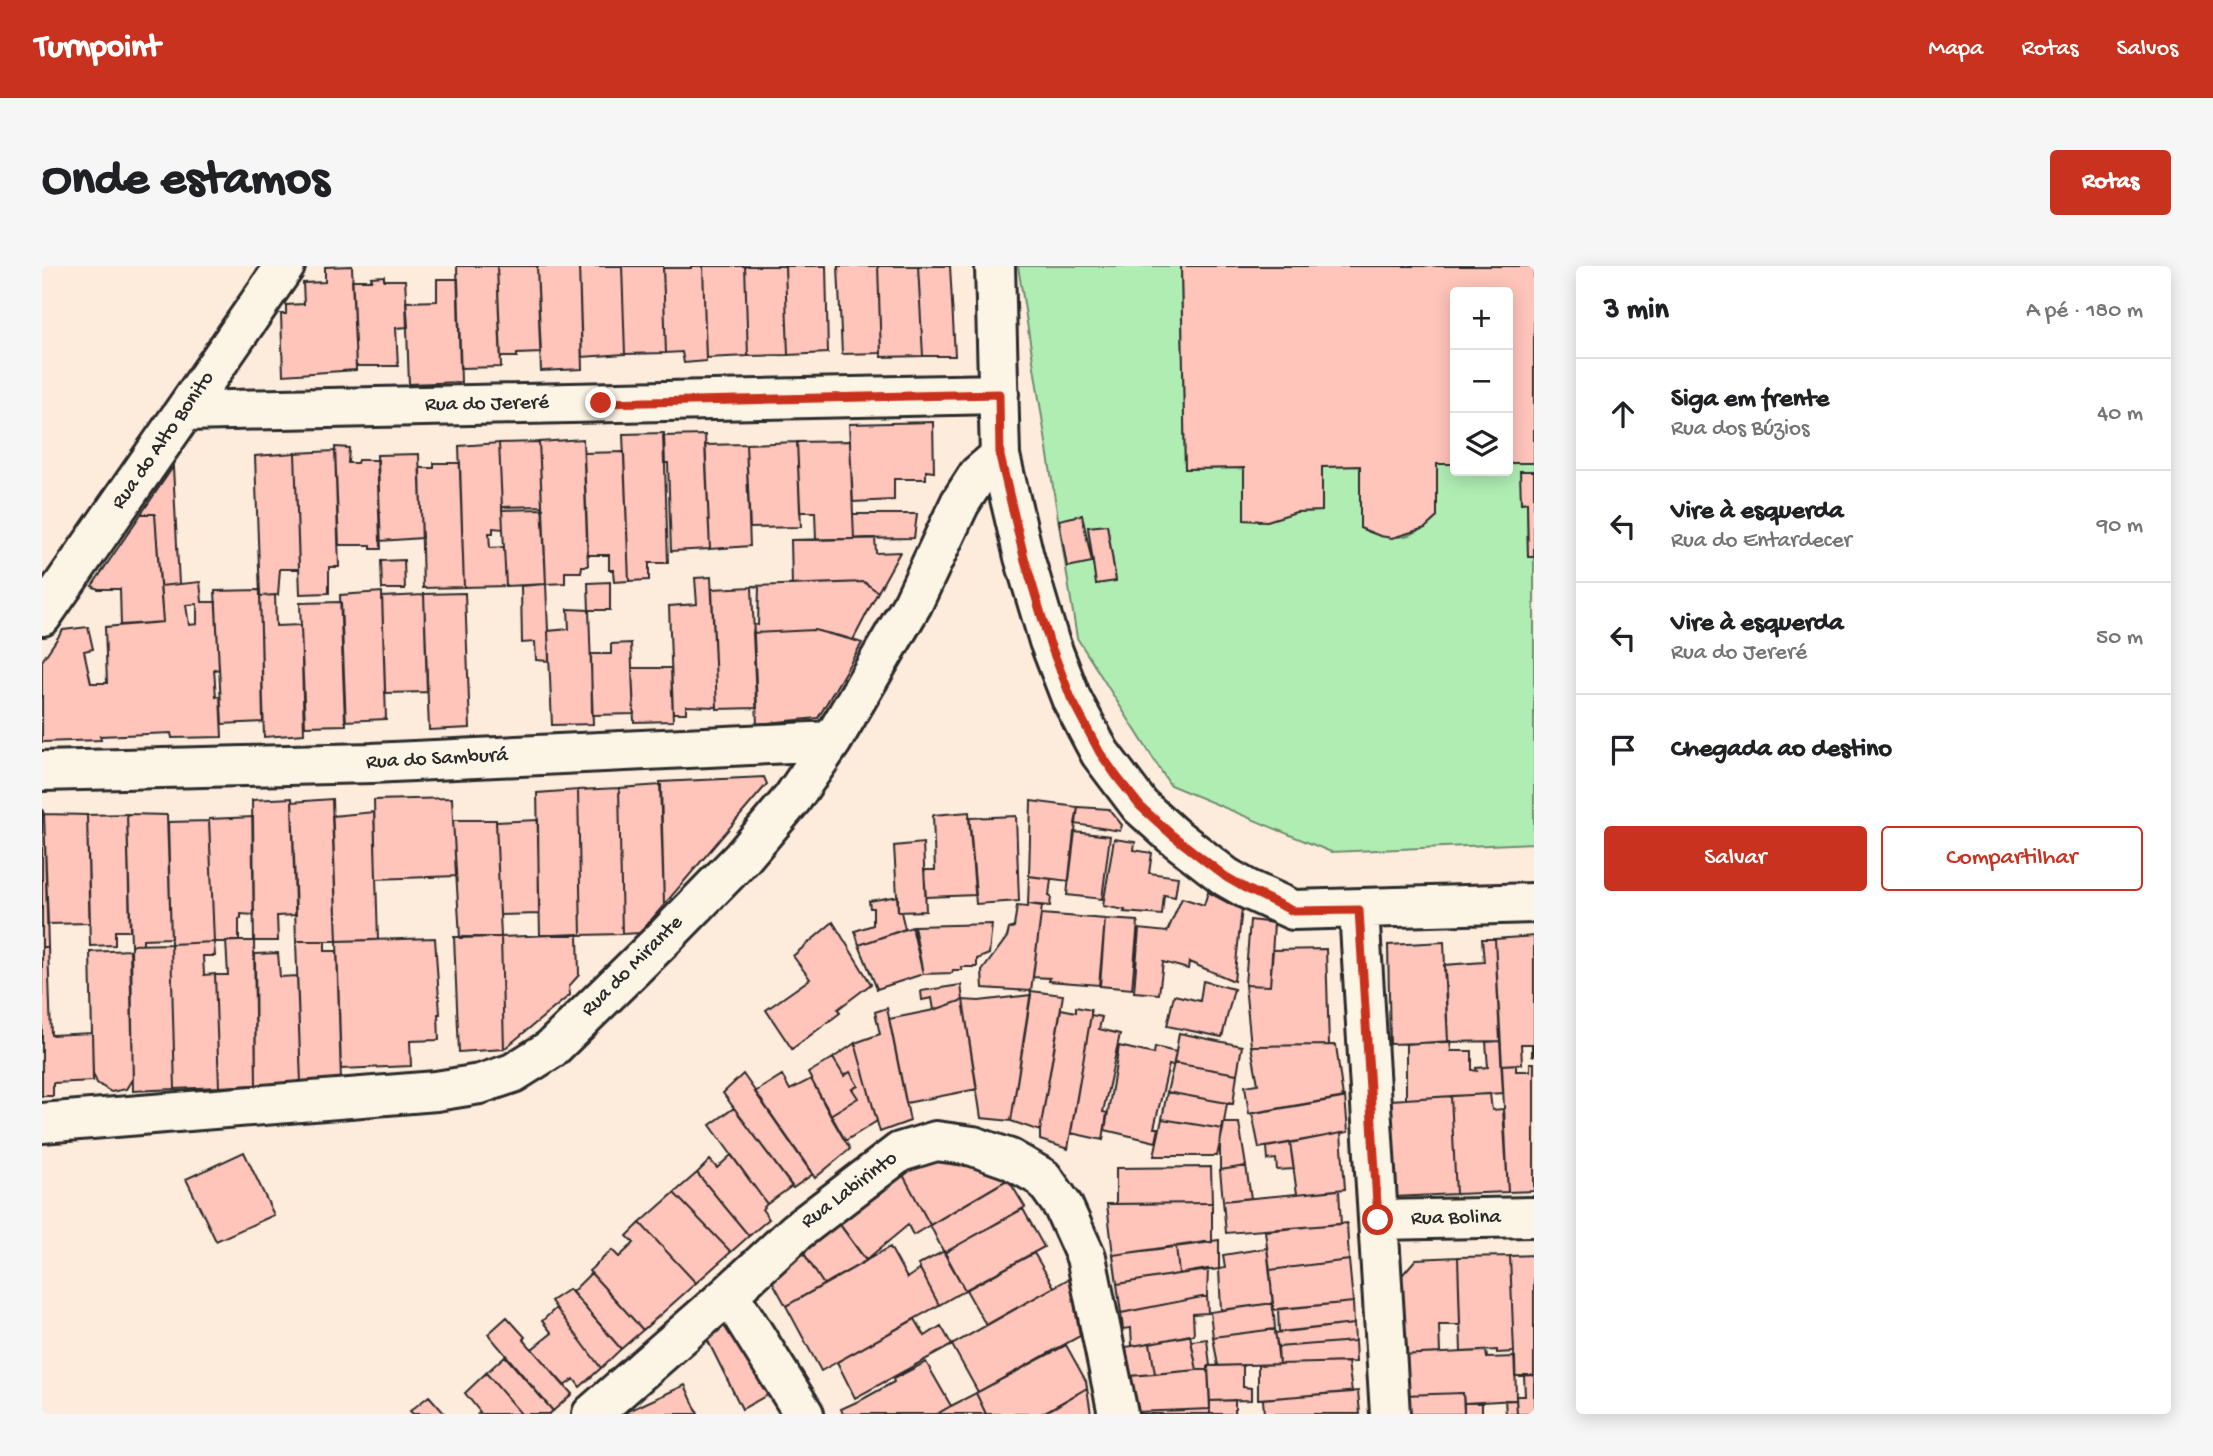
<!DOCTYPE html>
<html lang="pt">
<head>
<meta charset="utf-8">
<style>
  :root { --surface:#fff; --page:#f6f6f6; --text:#202124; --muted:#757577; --line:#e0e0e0; --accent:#c8321e }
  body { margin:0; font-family:"Gochi Hand",sans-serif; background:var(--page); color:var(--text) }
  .controls { position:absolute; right:21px; top:21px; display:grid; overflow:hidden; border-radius:7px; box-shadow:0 4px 18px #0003 }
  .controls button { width:63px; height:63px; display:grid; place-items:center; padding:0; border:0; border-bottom:2px solid var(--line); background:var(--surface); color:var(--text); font:35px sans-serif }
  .stop { position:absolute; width:21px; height:21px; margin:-16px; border:5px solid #c8321e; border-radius:50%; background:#fff }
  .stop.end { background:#c8321e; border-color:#fff; box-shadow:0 2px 7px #0008 }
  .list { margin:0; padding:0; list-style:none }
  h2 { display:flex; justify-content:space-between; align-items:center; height:91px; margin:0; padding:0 28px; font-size:30px }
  h2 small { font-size:23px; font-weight:400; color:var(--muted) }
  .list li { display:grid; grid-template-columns:46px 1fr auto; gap:21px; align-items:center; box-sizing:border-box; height:112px; padding:0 28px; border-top:2px solid var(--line) }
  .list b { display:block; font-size:26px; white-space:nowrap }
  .list p { margin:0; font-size:23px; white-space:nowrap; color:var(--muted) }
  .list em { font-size:23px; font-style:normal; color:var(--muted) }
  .actions { display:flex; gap:14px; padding:21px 28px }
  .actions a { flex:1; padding:16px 0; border:2px solid var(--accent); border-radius:7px; text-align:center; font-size:24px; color:var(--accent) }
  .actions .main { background:var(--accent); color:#fff }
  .icon { flex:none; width:38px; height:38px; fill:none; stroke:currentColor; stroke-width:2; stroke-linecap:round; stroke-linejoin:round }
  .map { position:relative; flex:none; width:1492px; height:1148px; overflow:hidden; border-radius:7px }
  header { display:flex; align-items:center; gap:42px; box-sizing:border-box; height:98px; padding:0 35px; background:var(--accent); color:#fff }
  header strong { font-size:33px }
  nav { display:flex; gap:38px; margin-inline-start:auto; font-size:24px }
  .intro { display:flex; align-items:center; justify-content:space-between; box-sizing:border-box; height:168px; padding:0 42px }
  h1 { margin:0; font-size:49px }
  .button { padding:18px 32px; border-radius:7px; background:var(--accent); color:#fff; font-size:24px; font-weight:700 }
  main { display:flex; gap:42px; padding:0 42px }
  aside { flex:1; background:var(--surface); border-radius:7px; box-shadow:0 4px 18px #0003 }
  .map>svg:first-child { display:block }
  .green { fill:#b0edb3; stroke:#6e8c6f; stroke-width:2; fill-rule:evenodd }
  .building { fill:#ffc4ba; stroke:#2b2b2b; stroke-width:2; fill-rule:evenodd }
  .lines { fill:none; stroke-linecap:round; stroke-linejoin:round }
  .minor-casing { stroke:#2b2b2b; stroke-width:44 }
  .minor { stroke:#fcf5e5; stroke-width:38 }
  .route { stroke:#c8321e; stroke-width:9 }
  .labels { text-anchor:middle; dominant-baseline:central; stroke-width:7; stroke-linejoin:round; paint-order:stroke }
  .street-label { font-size:21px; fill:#2b2b2b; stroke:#fcf5e5 }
</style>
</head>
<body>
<header>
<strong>Turnpoint</strong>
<nav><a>Mapa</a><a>Rotas</a><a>Salvos</a></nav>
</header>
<div class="intro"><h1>Onde estamos</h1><a class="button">Rotas</a></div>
<main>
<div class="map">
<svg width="1492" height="1148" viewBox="0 0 1492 1148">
  <rect width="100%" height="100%" fill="#fdebdc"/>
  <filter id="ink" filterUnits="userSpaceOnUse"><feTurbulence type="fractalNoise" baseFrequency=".0143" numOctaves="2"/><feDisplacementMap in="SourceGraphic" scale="14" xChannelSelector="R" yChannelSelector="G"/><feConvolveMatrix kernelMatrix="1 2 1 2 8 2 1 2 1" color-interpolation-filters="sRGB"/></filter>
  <g filter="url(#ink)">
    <!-- green -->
    <path class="green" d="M976,0H1139L1143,203L1202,202V254L1225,255L1254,246L1280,245V201L1318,200V262C1350,276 1369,275 1395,251V198H1413V205H1466V197H1492V205H1479L1480,237L1485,236L1486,291H1492V577L1289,586L1128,519L1035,372ZM1065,259L1074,314L1054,317L1046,262Z"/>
    <!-- building -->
    <path class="building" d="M310,0L314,104L241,109L239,48H244V39L262,38L261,17L283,16V1Z
      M415,0H455L459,101L418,102Z
      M455,0H495L499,87L475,88V91H459Z
      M495,0H537L540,103L499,105Z
      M537,0H580L583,88L540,91Z
      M580,0H621L624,87L583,88Z
      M649,0H661L664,95L642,97L640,86L624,87L621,2H649Z
      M661,0H703L706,90L664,92Z
      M703,0H743L746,89L706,90Z
      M743,0H784L786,87L746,89Z
      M796,0H836L839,87L800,88Z
      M836,0H876L881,90L839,91Z
      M876,0H908L913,90H881Z
      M1139,0H1492V197H1466V26H1413V198H1395V251L1383,262L1350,272L1338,270L1318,262V200L1280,201V245L1254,246L1225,255L1202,254V202L1143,203Z
      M342,10V14H363L366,61L354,62L356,100H314L310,14H330L329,11Z
      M395,13H416L419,116L367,118L364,36L395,35Z
      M891,156L892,206L884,205V213H852V234L811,236L807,158Z
      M622,167L626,297H607V314L587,315L581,168Z
      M663,169L668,283L629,285L626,197H622L621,170Z
      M541,173L546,300H540L539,306H523V317L504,318L497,176Z
      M808,175L812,273L774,274L773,246H758L755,176Z
      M497,176L500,240L460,241L457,177Z
      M755,176L759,261L708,262L704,178Z
      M457,177L461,263L451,262V267H447L448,282L462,281L464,320L422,321L417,180Z
      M704,178L708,280L668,283L663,179Z
      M293,181L307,182L306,197H315L316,194H336L339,283H329V279H297Z
      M293,185L297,301H287V327L258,328L253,187Z
      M582,186L587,315L572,316L571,304H567V289H546L542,187Z
      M253,187L257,303H238L236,329L218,330L213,190Z
      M377,188L380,272L338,275L335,189Z
      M392,197H418L422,321L381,322L378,202H392Z
      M131,201L137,318L118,320L113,248H99Z
      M1478,205H1492V291H1486L1485,236L1479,237Z
      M501,243L504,318L464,320L460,244Z
      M99,248H113L121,356L79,359L78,323H56L50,320Z
      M811,248H875L872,272L812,273Z
      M1040,249L1050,296L1025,301L1017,254Z
      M1065,259L1074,315L1054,318L1046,261Z
      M833,272L834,287L858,286L836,326L822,316L750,319L749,274Z
      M362,294L363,323H340L339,295Z
      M669,311L675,441L644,440V447H631L627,340L655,338L653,312Z
      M158,316L160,336H174V339L177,404L172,403L174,431L178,430L180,471L130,472L129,467L58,470L59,474L0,476V395L21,364L46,361L51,383L42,385L49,417H65L63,361L121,356L118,320ZM155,338V358L147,359L144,339Z
      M568,316V344H547L546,317Z
      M822,316L836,326L811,374L772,364L711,367L712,358L716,359L717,321L710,320Z
      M504,318L506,365L507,395L494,394L493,376L480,377L479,320Z
      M710,321L715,442L675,443L670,323Z
      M218,324L221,456L180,458L173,325Z
      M340,326L344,453L303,455L298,329Z
      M423,327L428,462L387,464L382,328Z
      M233,329L234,360L259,359L262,468L222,471L218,330Z
      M382,329L385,426L343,427L340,331Z
      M299,336L304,459L263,460L258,337Z
      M526,343L547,344L551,458L510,459L506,365L527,363Z
      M772,364L802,371L820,377L776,452L715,458L711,367Z
      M589,377L592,448L550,449L549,388H569V378Z
      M590,402H629L631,455L592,456Z
      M722,511L725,518L622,639L618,516Z
      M619,519L622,639L598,667L580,668L577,522Z
      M577,522L580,668L539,669L536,524Z
      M536,524L539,669H498L495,527Z
      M250,532L254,649L235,650L236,675H212L210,534Z
      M410,532L414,610L334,613L332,534Z
      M290,533L295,675H254L250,536Z
      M989,535L1036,541L1027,615L987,610Z
      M1036,541L1067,543L1080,559L1078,565L1033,558Z
      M0,543L2,548L6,681H0Z
      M332,546L336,674L295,675L290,550Z
      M927,546L934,629L884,631L882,604H893L891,549Z
      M2,548L45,549L48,657L6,658Z
      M85,548L125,549L129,672L101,673V679H89Z
      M85,548L88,665H73V679L48,680L45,549Z
      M974,550L977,635L934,638L927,552Z
      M211,551L212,649L199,648V652L197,653V675L172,676L167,553Z
      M411,554H454L459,671L418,672Z
      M496,554L497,648L458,649L454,556Z
      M167,555L172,676L129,678L126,556Z
      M1032,566L1068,570L1060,633L1025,629Z
      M1072,573L1093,576L1092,584L1110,587L1107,607L1136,611L1133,631L1122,629L1120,649L1082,646L1083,644L1061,640Z
      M881,577L884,645L856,646L852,580Z
      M987,610L1009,613L1007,630L1009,631L1008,640L986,638Z
      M1166,626L1190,639L1200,642L1192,715L1147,696L1146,703L1121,696L1117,728L1092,726L1097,663L1125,666L1140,632L1162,639Z
      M856,630V646H859L863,663L817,679L813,665L831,659V642H828L827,635Z
      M986,638L1000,640L989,725L941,722L940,705L965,671L967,663L972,661L975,640L986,641Z
      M999,648L1063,653L1057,719L1007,715L1008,712L991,711Z
      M1063,653L1096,655L1090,723L1058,720Z
      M1208,654L1232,657L1228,720L1203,719Z
      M791,656L829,718L796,743L798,747L750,783L724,744L768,713L751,690Z
      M950,658L947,688L935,693V701H919L920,704H911L910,707L881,708L872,660Z
      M870,661L881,708L835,723L817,679Z
      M536,668L537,709L527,720L528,729L462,783L459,671Z
      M1492,670V790H1490V778H1479L1480,798L1460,799L1453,673Z
      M412,671H459L462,783L417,786Z
      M393,672L398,748H396L397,774L368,775L369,800L299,803L295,675Z
      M1440,673H1453L1458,775L1406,776L1402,699L1442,696Z
      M184,675H212L214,819L177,821L173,709H186Z
      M254,675H283V685H295L299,815L259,817Z
      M172,676L173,690H161L162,709L173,708L177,821L133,823L129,678Z
      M1402,676L1406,776L1348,778L1346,679Z
      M129,678L133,823L91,825L89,679Z
      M0,681H6L9,769L50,767L51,815L11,817V830H0Z
      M1284,683L1287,779L1209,780L1203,719L1228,720L1231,684Z
      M88,684L91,812L84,823L69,826L55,817L51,807L48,686Z
      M236,687L238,711L255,710L259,817L214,819L213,688Z
      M1161,715L1192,723L1180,771L1125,760L1132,729L1158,735Z
      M919,719L921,734L892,744L890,732L880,734L879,725Z
      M989,725L1021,729L998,865L969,855Z
      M989,729L969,855L939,852L921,734L937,735Z
      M921,734L935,823L864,837L847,753L892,744Z
      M1034,741L1049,744V749L1026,883L998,874V865L1019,743L1034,746Z
      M845,742L868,855L838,866L813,777L838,768L833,746Z
      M1049,749L1060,751L1057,763L1078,768L1061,846L1065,847L1061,874L1029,867Z
      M1137,767L1200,780L1195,808L1132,797Z
      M1408,775L1409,785H1430V804L1435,805L1434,802L1446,801L1444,776L1458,775L1461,827L1364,833V778Z
      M813,777L835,855L803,875L788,849L816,832L810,823L816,820L808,806L802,810L791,792Z
      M1294,779L1301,832L1207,848L1203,820L1216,818L1209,780Z
      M1077,780L1112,788L1113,781L1134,786L1131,800L1127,799L1112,862H1117L1114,876L1063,864Z
      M791,792L802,810L808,806L816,820L810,823L816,832L788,849L766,807Z
      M1132,797L1195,808L1191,838L1125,826Z
      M1488,797H1492V925L1466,926L1460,799L1474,798V805H1488Z
      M701,808L771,908L751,922L681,827Z
      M740,809L748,824L769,813L808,883L773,912L713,826Z
      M1125,826L1185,837L1181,863L1120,853Z
      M1448,828L1450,844L1461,843L1466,926L1414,928L1409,830Z
      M1409,830L1414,928L1352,931L1349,834Z
      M1303,831L1306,866L1217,882L1210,847Z
      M692,842L750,920L725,938L668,859Z
      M1120,853L1181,863L1175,890H1112Z
      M1181,857H1197L1204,900L1178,904V879Z
      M1299,867L1303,923L1255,928L1248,877Z
      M1248,877L1252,903L1235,904L1234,893L1226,894L1225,881Z
      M202,886L232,949L174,975L144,913Z
      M901,886L972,910L888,959L860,907Z
      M689,889L725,938L720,943L727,953L707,970L655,907L668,894L675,902Z
      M1204,900L1209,932L1181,935L1178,904Z
      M1169,901L1170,937L1074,938V902Z
      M655,907L707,970L689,986L632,927Z
      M860,907L888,959L871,969L866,959L824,994L789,946Z
      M966,913L983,941L902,987L888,959Z
      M1297,924L1299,958L1184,967L1181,935Z
      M632,927L689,986L654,1017L598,957Z
      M1170,937V976L1071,989L1065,938Z
      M981,943L1002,981L923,1024L902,987Z
      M793,952L824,995L782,1019L758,981Z
      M598,957L654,1017L601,1064L547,1005L570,984L577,991L592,977L585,970Z
      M1305,957L1307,994L1228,1004L1223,965Z
      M1177,974V1003L1137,1008L1134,980Z
      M755,977L782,1019L744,1040L723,1002Z
      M1134,980L1137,1008L1075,1018L1071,989Z
      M848,981L865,1012L878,1003L897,1039L779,1105L744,1040Z
      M1225,982L1231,1037L1179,1044L1177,1003L1183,1002L1181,989Z
      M902,985L923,1024L897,1039L876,999Z
      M992,987L1012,1021L944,1059L924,1024Z
      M1492,989V1109L1473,1110L1468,990Z
      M1468,990L1472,1086L1455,1087V1084L1419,1086L1416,991Z
      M1416,991L1418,1059H1397L1398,1087L1358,1089L1355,1015L1374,993Z
      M1307,994L1311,1036L1231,1044L1228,1004Z
      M1166,1003L1165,1030L1079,1047L1075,1018Z
      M549,1007L601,1064L579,1083L530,1026Z
      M1028,1012L1038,1070L936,1126L910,1079Z
      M527,1023L579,1083L559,1102L509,1035Z
      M1165,1030L1166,1047L1151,1048L1152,1069L1090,1080L1089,1062L1081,1063L1079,1047Z
      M1311,1036L1312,1058L1237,1066L1236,1043Z
      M1231,1037L1233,1063L1171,1071L1168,1046Z
      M514,1042L559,1102L538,1121L532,1113L522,1120L490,1083L510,1067L500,1055Z
      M465,1051L483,1071L481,1073L530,1128L511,1145L446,1068Z
      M686,1051L727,1128L700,1143L663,1069Z
      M873,1053L883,1070L899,1060L910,1079L813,1132L795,1096Z
      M1312,1058L1313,1075L1236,1081L1233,1067Z
      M1233,1063L1237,1098L1176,1100L1171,1071Z
      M1148,1069L1155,1104L1113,1108L1108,1077Z
      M1165,1073L1168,1100H1166V1104H1155L1149,1075Z
      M1313,1075L1314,1096L1237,1098L1236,1081Z
      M1108,1077L1113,1108L1088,1110L1084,1081Z
      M1024,1079L1044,1115L1045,1122L999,1148H944L934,1127Z
      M1444,1085L1445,1092L1473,1091L1474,1134L1422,1137L1421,1127L1360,1129L1358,1089Z
      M463,1090L511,1145L507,1148H479L444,1107Z
      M884,1096L909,1140L895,1148H801L799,1143L821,1133L852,1116L851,1113Z
      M1306,1096L1310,1126L1216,1133V1099Z
      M1201,1099V1121L1209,1122V1134L1168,1135L1166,1100Z
      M1155,1104H1166L1168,1143L1094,1146L1088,1110Z
      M444,1107L479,1148H436L438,1146L423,1127Z
      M1482,1109H1492V1148H1475L1474,1130H1483Z
      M643,1119L656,1148H580Z
      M1045,1122L1049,1148H999L1011,1142Z
      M1316,1125L1318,1148H1222L1221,1133Z
      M934,1127L944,1148H895L909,1140Z
      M1421,1127L1422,1148H1361L1360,1129Z
      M387,1130L403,1148H371L368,1145Z
      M1193,1134V1148H1168V1135Z
      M1463,1134H1474L1475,1148H1464Z
      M1440,1136V1148H1422V1137Z
      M1168,1143V1148H1094V1146Z"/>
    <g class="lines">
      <defs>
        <path id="minor" d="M953,0L958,190L982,291L1007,375L1029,432L1058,487L1098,540L1130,569L1184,611L1205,623L1251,644L1492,637
          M144,145L957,128
          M0,350L243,0
          M0,505L330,497L790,475
          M1317,644L1348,1148
          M0,857L394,825L438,818L471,807L509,783L622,672L700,592L750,533L790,475L871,337L918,237L936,209L958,190
          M1336,954L1492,951
          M687,1028L762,1148
          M550,1148L687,1028L755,965L858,886L894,875L931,880L968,893L1001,912L1021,940L1044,991L1076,1148"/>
      </defs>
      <!-- minor casing -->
      <use href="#minor" class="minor-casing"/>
      <!-- minor -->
      <use href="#minor" class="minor"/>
    </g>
  </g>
  <g class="lines" filter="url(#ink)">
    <!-- route -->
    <path class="route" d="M559,137L957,128L958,190L982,291L1007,375L1029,432L1058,487L1075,511L1098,540L1130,569L1184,611L1205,623L1251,645L1317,644L1336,954"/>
  </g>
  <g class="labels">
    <!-- street labels -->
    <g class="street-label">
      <text transform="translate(445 139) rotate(-1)">Rua do Jereré</text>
      <text transform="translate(122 175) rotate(-55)">Rua do Alto Bonito</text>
      <text transform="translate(395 494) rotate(-3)">Rua do Samburá</text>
      <text transform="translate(591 701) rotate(-45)">Rua do Mirante</text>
      <text transform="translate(808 925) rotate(-37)">Rua Labirinto</text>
      <text transform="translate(1414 953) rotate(-1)">Rua Bolina</text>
    </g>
  </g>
</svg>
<div class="controls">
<button>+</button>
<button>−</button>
<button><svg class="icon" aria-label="layers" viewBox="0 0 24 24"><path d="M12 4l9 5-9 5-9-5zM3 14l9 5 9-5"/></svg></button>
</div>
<div class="stop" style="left:1336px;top:954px"></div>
<div class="stop end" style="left:559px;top:137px"></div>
</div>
<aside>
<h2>3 min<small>A pé · 180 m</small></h2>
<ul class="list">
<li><svg class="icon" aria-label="ahead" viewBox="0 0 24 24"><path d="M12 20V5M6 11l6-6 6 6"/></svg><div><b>Siga em frente</b><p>Rua dos Búzios</p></div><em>40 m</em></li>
<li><svg class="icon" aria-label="left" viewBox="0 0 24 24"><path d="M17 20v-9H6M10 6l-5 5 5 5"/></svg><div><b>Vire à esquerda</b><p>Rua do Entardecer</p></div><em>90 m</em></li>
<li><svg class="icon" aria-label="left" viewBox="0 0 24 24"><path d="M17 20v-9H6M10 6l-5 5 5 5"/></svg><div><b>Vire à esquerda</b><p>Rua do Jereré</p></div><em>50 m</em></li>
<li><svg class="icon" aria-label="arrive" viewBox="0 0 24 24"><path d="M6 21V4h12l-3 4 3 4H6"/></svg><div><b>Chegada ao destino</b></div></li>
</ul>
<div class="actions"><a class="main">Salvar</a><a>Compartilhar</a></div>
</aside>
</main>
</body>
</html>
